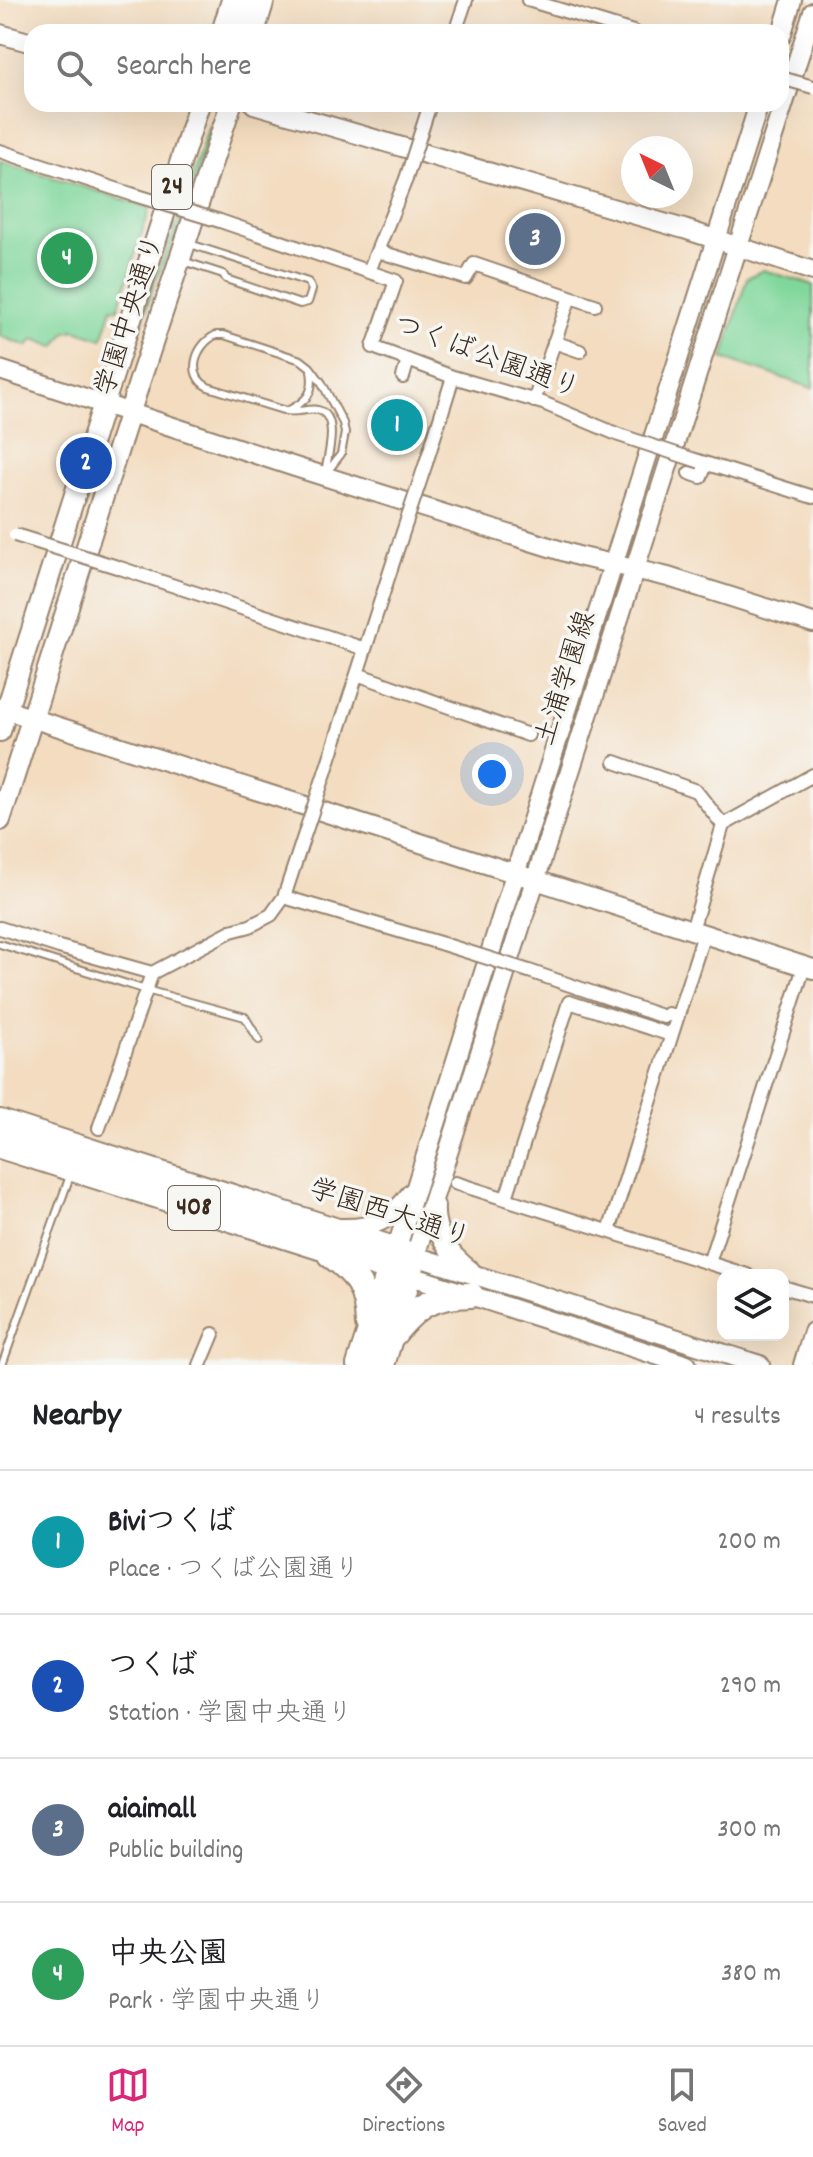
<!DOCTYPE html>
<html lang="en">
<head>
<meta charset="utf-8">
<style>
  :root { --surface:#fff; --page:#f2f2f2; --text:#202124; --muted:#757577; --line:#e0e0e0; --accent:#db2777 }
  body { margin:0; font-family:Dekko,"Klee One",sans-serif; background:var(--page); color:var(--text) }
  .controls { position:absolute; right:24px; bottom:24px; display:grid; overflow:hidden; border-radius:16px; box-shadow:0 8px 32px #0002 }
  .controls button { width:72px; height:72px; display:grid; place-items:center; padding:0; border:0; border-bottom:2px solid var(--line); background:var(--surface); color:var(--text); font:40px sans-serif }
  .compass { position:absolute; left:621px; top:136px; width:72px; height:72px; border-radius:50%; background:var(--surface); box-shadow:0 8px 32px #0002; rotate:317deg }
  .you { position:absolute; left:492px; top:774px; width:28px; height:28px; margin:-20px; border:6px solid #fff; border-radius:50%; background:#1a73e8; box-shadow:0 0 0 12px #1a73e833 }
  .badge { display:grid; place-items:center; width:52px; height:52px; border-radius:50%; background:var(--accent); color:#fff; font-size:26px; font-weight:700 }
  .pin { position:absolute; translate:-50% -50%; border:4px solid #fff; box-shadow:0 2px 8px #0006 }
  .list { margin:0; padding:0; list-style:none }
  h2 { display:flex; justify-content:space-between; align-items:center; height:104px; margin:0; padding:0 32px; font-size:34px }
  h2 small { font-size:26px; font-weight:400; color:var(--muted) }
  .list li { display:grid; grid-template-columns:52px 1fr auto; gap:24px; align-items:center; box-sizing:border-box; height:144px; padding:0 32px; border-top:2px solid var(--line) }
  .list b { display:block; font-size:30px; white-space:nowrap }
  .list p { margin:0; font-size:26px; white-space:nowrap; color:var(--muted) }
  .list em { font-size:26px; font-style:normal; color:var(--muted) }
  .icon { flex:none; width:44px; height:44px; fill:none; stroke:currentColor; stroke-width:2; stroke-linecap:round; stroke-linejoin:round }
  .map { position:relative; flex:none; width:813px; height:1365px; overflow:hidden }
  .search { position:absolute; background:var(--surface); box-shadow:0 8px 32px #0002; left:24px; right:24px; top:24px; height:88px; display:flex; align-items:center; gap:20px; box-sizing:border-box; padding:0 28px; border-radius:24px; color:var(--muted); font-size:30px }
  .sheet { height:680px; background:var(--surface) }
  nav { display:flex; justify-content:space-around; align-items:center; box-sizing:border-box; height:112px; border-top:2px solid var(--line); background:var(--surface); font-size:22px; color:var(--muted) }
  nav a { display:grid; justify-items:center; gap:4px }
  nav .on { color:var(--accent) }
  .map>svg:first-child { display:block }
  .green { fill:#80d79b; stroke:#5e805c; stroke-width:2 }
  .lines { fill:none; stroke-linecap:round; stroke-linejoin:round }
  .lane-casing { stroke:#97836e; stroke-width:10 }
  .street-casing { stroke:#97836e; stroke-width:16 }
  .secondary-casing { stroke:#97836e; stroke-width:22 }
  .primary-casing { stroke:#97836e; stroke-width:24 }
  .highway-casing { stroke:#97836e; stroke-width:28 }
  .lane { stroke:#fff; stroke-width:6 }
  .street { stroke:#fff; stroke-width:12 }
  .secondary { stroke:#fff; stroke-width:18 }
  .primary { stroke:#fff; stroke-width:20 }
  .highway { stroke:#fff; stroke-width:24 }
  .street-bridge-casing { stroke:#97836e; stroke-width:16; stroke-linecap:butt }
  .street-bridge { stroke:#fff; stroke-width:12 }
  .labels { text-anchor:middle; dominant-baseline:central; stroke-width:7; stroke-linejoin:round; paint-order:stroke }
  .shield { fill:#f6f6f2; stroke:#73675e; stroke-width:2 }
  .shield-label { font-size:26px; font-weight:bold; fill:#3b2a1e }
  .street-label { font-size:28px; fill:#3b2a1e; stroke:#f6f6f2 }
</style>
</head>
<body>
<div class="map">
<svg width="813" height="1365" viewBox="0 0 813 1365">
  <rect width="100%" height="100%" fill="#f6f6f2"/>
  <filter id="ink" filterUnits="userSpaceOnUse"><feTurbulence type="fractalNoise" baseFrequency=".0125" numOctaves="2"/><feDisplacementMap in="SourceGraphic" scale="16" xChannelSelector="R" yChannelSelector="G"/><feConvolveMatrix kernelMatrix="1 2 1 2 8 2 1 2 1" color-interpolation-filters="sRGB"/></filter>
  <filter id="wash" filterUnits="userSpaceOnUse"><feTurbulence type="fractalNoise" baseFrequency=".006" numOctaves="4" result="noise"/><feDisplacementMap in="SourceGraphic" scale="32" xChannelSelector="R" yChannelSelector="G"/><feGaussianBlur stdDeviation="1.8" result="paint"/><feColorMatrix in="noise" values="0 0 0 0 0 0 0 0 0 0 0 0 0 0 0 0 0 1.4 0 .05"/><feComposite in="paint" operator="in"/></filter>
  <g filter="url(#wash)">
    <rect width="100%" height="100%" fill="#f3dcbf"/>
    <!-- green -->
    <path class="green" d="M209,125L212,128L177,235L154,285L129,367H127L151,285L173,234Z
      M0,161L150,208L118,309L112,308L102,339L75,330L66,332L55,347L34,339L27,346L0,336Z
      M763,270L813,285V388L723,358L747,278Z"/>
  </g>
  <g filter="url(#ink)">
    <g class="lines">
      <defs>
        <path id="lane" d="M183,261L223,274L226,279L300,304L308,302L312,290L308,282L190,244
          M216,335H224L301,360L310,367L322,383L343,423L345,433L341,454L324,476C327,460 341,416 318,410C310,408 296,413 286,411L208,387C185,375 196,344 216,335Z
          M287,411C306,402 315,393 311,371
          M0,944L146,990L245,1017L259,1040
          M2,1365L71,1173"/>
        <path id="street" d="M528,0L633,32
          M455,32L466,0
          M0,151L131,194
          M220,221L396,281L373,347L453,377L543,403L619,435
          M377,251L466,278L474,264L570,297
          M369,271L406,179
          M554,342L580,351
          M403,377L408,360
          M534,401L570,297L595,305
          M698,461L813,497
          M426,463L453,377
          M689,473L701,477L706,464
          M117,567L365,649
          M357,674L528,735
          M615,762L696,791L723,825L695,920
          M325,773L400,541
          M723,825L813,775
          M284,897L306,830
          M0,928L59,947L152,973L231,931L250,926L271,915L284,897L443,944
          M529,971L664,1017L668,1014L677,1017
          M99,1128L152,973
          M455,1183L747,1275
          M506,1198L569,1002L671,1035
          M609,1231L704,934
          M709,1263L804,967
          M783,1287L813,1296
          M200,1365L213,1334"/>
        <path id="secondary" d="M221,32L231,0
          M255,32L265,0
          M0,34L32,43
          M781,36L792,0
          M254,104L684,229L813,271
          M0,370L295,467L578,556L668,577L813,623
          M0,708L813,969
          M435,1206C433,1234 450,1255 471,1271
          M341,1228C374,1229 391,1220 411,1193
          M396,1250L759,104
          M408,1275L687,1365
          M760,1365L415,1256L813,12
          M803,1365L813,1332"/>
        <path id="primary" d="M237,32L247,0
          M0,731L199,104
          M0,820L140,380L231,104"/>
        <path id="highway" d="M0,1122L415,1256L382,1365
          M0,1146L408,1275
          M330,1255C357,1273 367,1291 368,1324
          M394,1334C418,1304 433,1296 471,1295
          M359,1365L394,1257"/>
      </defs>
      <!-- lane casing -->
      <use href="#lane" class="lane-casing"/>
      <!-- street casing -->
      <use href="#street" class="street-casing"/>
      <!-- secondary casing -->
      <use href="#secondary" class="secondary-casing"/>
      <!-- primary casing -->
      <use href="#primary" class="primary-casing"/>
      <!-- highway casing -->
      <use href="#highway" class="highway-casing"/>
      <!-- lane -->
      <use href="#lane" class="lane"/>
      <!-- street -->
      <use href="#street" class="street"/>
      <!-- secondary -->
      <use href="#secondary" class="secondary"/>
      <!-- primary -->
      <use href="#primary" class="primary"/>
      <!-- highway -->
      <use href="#highway" class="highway"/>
      <defs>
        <path id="street-bridge" d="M781,78L813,87
          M406,179L430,104
          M131,194L220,221
          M619,435L698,461
          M15,535L117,567
          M400,541L426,463
          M306,830L325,773
          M443,944L529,971"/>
      </defs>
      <!-- street-bridge casing -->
      <use href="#street-bridge" class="street-bridge-casing"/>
      <!-- street-bridge -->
      <use href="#street-bridge" class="street-bridge"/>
    </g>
  </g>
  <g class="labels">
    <!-- shield labels -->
    <g class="shield">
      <rect x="152" y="165" width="40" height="44" rx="6"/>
      <rect x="168" y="1186" width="52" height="44" rx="6"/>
    </g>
    <g class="shield-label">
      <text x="172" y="187">24</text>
      <text x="194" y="1208">408</text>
    </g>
    <!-- street labels -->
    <g class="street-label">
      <text transform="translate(132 316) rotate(-72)">学園中央通り</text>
      <text transform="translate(486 359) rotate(20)">つくば公園通り</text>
      <text transform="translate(568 679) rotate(-72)">土浦学園線</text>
      <text transform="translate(389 1216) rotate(18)">学園西大通り</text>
    </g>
  </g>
</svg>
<div class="controls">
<button><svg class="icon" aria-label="layers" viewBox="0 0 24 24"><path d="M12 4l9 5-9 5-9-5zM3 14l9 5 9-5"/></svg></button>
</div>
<svg class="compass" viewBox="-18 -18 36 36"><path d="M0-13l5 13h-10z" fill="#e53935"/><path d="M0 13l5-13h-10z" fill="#757577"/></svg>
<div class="you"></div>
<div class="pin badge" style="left:397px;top:425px;background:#0f9aa8">1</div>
<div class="pin badge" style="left:86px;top:463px;background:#1a4fb4">2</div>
<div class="pin badge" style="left:535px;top:239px;background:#5c6f8a">3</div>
<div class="pin badge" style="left:67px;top:258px;background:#2e9e5b">4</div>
<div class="search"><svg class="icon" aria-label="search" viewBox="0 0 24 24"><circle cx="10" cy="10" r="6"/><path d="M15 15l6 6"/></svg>Search here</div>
</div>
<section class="sheet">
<h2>Nearby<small>4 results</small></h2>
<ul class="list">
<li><span class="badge" style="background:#0f9aa8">1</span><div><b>Biviつくば</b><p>Place · つくば公園通り</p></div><em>200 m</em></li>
<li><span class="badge" style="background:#1a4fb4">2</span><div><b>つくば</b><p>Station · 学園中央通り</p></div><em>290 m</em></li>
<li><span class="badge" style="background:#5c6f8a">3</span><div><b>aiaimall</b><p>Public building</p></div><em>300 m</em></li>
<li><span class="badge" style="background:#2e9e5b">4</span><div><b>中央公園</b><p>Park · 学園中央通り</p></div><em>380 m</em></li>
</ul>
</section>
<nav>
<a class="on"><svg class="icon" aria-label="map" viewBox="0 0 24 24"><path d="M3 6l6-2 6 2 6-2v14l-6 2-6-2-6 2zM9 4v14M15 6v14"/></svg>Map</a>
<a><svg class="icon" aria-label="directions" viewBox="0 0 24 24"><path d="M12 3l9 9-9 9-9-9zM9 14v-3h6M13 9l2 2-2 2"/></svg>Directions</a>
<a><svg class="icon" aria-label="saved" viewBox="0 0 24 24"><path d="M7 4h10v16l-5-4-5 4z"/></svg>Saved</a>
</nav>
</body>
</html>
